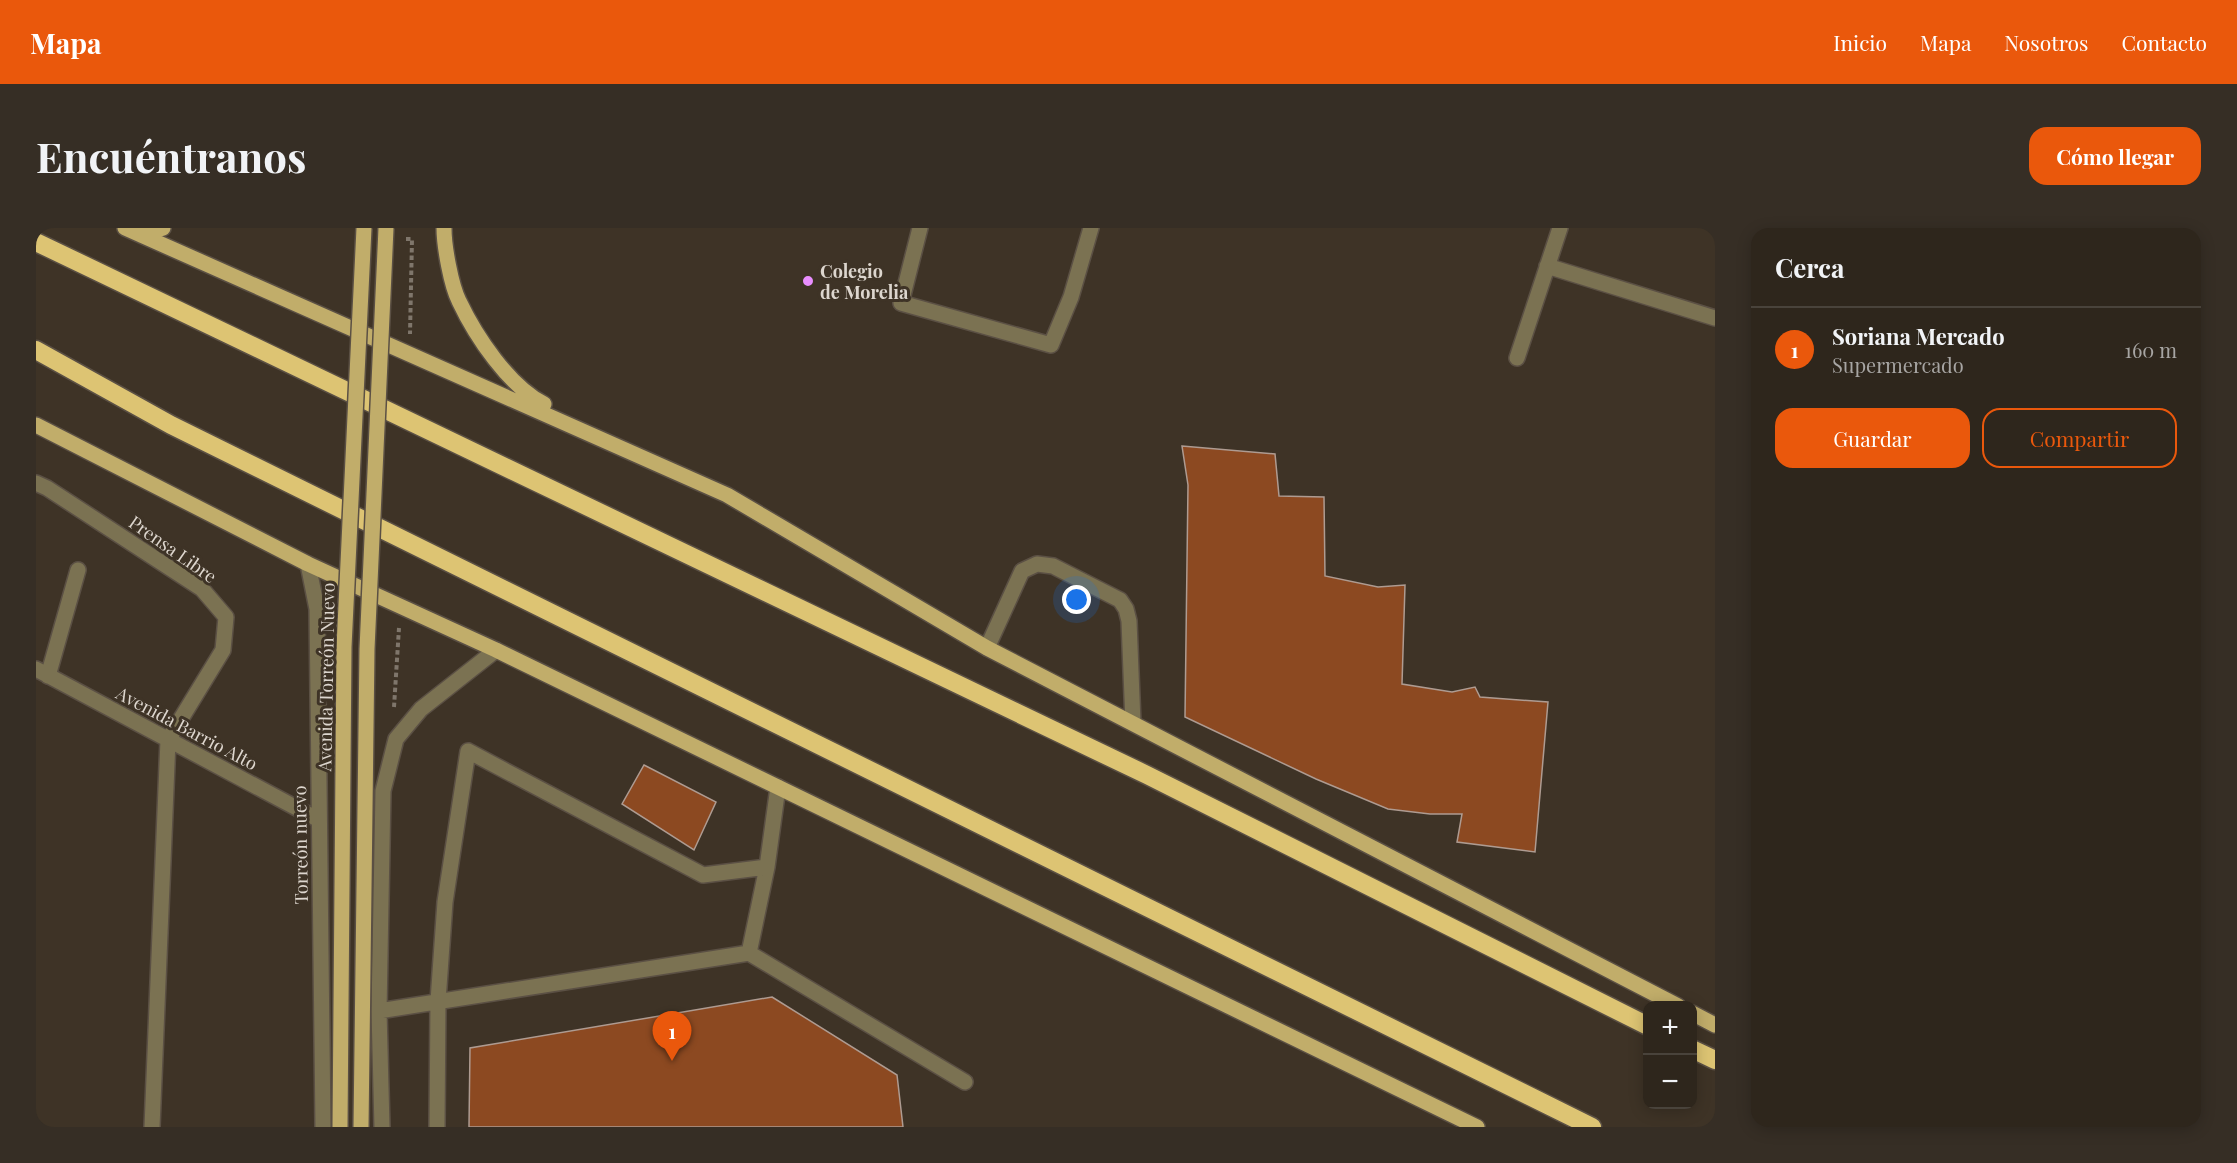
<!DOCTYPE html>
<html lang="es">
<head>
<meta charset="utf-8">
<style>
  :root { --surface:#2e261c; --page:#362e25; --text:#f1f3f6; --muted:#a7a5a3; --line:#49433b; --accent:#ea580c }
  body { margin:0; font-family:"Playfair Display",serif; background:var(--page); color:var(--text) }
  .controls { position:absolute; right:18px; bottom:18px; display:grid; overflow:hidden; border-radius:12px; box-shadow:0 3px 15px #0003 }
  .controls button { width:54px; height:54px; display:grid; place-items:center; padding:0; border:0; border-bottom:2px solid var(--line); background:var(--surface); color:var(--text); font:30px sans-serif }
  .you { position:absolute; left:1041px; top:372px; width:21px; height:21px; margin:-15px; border:4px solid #fff; border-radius:50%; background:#1a73e8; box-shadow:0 0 0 9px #1a73e833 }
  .badge { display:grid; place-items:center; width:39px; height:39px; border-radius:50%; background:var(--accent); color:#fff; font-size:20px; font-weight:700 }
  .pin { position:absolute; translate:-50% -50px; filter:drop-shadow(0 2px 3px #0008) }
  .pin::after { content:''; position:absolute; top:32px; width:21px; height:18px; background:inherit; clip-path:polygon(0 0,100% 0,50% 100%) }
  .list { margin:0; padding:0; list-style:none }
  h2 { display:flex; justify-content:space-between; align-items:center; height:78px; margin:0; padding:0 24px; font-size:26px }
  h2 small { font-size:20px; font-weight:400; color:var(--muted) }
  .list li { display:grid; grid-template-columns:39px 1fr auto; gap:18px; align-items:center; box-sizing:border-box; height:84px; padding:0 24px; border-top:2px solid var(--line) }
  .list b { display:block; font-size:22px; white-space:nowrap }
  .list p { margin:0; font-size:20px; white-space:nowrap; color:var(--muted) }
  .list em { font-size:20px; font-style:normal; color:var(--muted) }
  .actions { display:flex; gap:12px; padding:18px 24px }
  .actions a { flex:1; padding:14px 0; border:2px solid var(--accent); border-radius:18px; text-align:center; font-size:21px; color:var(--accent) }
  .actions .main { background:var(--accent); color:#fff }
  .map { position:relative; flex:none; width:1679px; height:899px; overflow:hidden; border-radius:18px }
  header { display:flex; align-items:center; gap:36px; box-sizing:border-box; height:84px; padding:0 30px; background:var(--accent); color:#fff }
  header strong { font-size:28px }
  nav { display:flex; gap:33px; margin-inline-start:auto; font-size:21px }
  .intro { display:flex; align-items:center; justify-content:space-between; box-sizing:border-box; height:144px; padding:0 36px }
  h1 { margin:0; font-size:42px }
  .button { padding:15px 27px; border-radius:18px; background:var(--accent); color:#fff; font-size:21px; font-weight:700 }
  main { display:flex; gap:36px; padding:0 36px }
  aside { flex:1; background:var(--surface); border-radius:18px; box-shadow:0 3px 15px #0003 }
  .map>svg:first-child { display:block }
  .building { fill:#8c4921; stroke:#ae9b91; stroke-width:1.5 }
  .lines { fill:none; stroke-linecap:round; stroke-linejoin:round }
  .minor-casing { stroke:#5b5044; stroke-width:18 }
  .major-casing { stroke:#5b5044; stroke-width:18 }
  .highway-casing { stroke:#5b5044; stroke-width:21 }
  .path { stroke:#7f766b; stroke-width:4; stroke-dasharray:4.5 3; stroke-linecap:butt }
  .minor { stroke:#7b7252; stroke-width:15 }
  .major { stroke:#c1ad6a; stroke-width:15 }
  .highway { stroke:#ddc473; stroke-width:18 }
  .major-bridge-casing { stroke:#5b5044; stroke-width:18; stroke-linecap:butt }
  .major-bridge { stroke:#c1ad6a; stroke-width:15 }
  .poi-dot { fill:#e98efe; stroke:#3e3326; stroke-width:2 }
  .labels { text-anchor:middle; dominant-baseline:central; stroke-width:6; stroke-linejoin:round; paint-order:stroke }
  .poi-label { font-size:18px; font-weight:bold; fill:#ddd6ce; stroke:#3e3326; text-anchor:start }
  .street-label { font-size:18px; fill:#ddd6ce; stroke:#3e3326 }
</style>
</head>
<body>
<header>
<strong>Mapa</strong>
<nav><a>Inicio</a><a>Mapa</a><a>Nosotros</a><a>Contacto</a></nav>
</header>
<div class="intro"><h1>Encuéntranos</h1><a class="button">Cómo llegar</a></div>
<main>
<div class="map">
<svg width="1679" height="899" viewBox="0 0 1679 899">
  <rect width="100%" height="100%" fill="#3e3326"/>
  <!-- building -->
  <path class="building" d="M1146,218L1239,226L1243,268L1288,269L1289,348L1342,359L1369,357L1366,456L1416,464L1439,459L1444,469L1512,474L1499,624L1421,614L1426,586H1394L1352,581L1280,551L1149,489L1152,257Z
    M608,537L680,574L658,622L586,576Z
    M736,769L861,847L867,899H433L434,820Z"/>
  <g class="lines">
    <defs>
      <path id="minor" d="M884,0L865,75L1015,117L1035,69L1055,0
        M1511,38L1679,90
        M1481,130L1524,0
        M0,255L11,260L166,361L190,389L187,422L132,512L116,899
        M272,336L281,381L287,899
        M951,420L986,343L1001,336L1017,338L1084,372L1090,381L1093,393L1097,495
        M0,441L283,592
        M12,448L42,342
        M713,725L731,639L742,559
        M343,783L713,725L929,854
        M346,899L343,783L347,563L360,511L385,481L460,422
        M401,899L402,773L409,674L432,523L667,647L731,639"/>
      <path id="major" d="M89,0L691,267L951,420L1642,778
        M408,0C408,18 415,57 423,73C440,109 473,158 508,176
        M105,7L127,0
        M0,197L272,336L460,422L1441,899
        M1656,785L1679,797"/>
      <path id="highway" d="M0,14L1111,547L1612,798
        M0,122L135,197L1556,899
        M1656,821L1679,832"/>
    </defs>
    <!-- minor casing -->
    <use href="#minor" class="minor-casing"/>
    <!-- major casing -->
    <use href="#major" class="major-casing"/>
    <!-- highway casing -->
    <use href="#highway" class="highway-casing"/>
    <!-- path -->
    <path class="path" d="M370,11H376L374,106
      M358,479L363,400"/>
    <!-- minor -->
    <use href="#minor" class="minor"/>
    <!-- major -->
    <use href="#major" class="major"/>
    <!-- highway -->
    <use href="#highway" class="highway"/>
    <defs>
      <path id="major-bridge" d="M304,899L308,419L328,0
        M325,899L331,421L350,0"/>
    </defs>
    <!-- major-bridge casing -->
    <use href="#major-bridge" class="major-bridge-casing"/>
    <!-- major-bridge -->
    <use href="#major-bridge" class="major-bridge"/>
  </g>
  <!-- markers -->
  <circle class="poi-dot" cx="772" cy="53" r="6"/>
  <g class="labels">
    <!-- poi labels -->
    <g class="poi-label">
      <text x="784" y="43">Colegio<tspan x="784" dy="21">de Morelia</tspan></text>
    </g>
    <!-- street labels -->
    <g class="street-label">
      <text transform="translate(137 321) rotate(35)">Prensa Libre</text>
      <text transform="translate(290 449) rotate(-89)">Avenida Torreón Nuevo</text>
      <text transform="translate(151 500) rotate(28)">Avenida Barrio Alto</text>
      <text transform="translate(264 617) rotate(-91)">Torreón nuevo</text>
    </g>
  </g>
</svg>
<div class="controls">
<button>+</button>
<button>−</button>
</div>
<div class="you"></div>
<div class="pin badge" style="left:636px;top:833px">1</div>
</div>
<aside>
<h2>Cerca<small></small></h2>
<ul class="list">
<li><span class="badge">1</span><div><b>Soriana Mercado</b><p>Supermercado</p></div><em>160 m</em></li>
</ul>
<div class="actions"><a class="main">Guardar</a><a>Compartir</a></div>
</aside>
</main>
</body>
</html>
